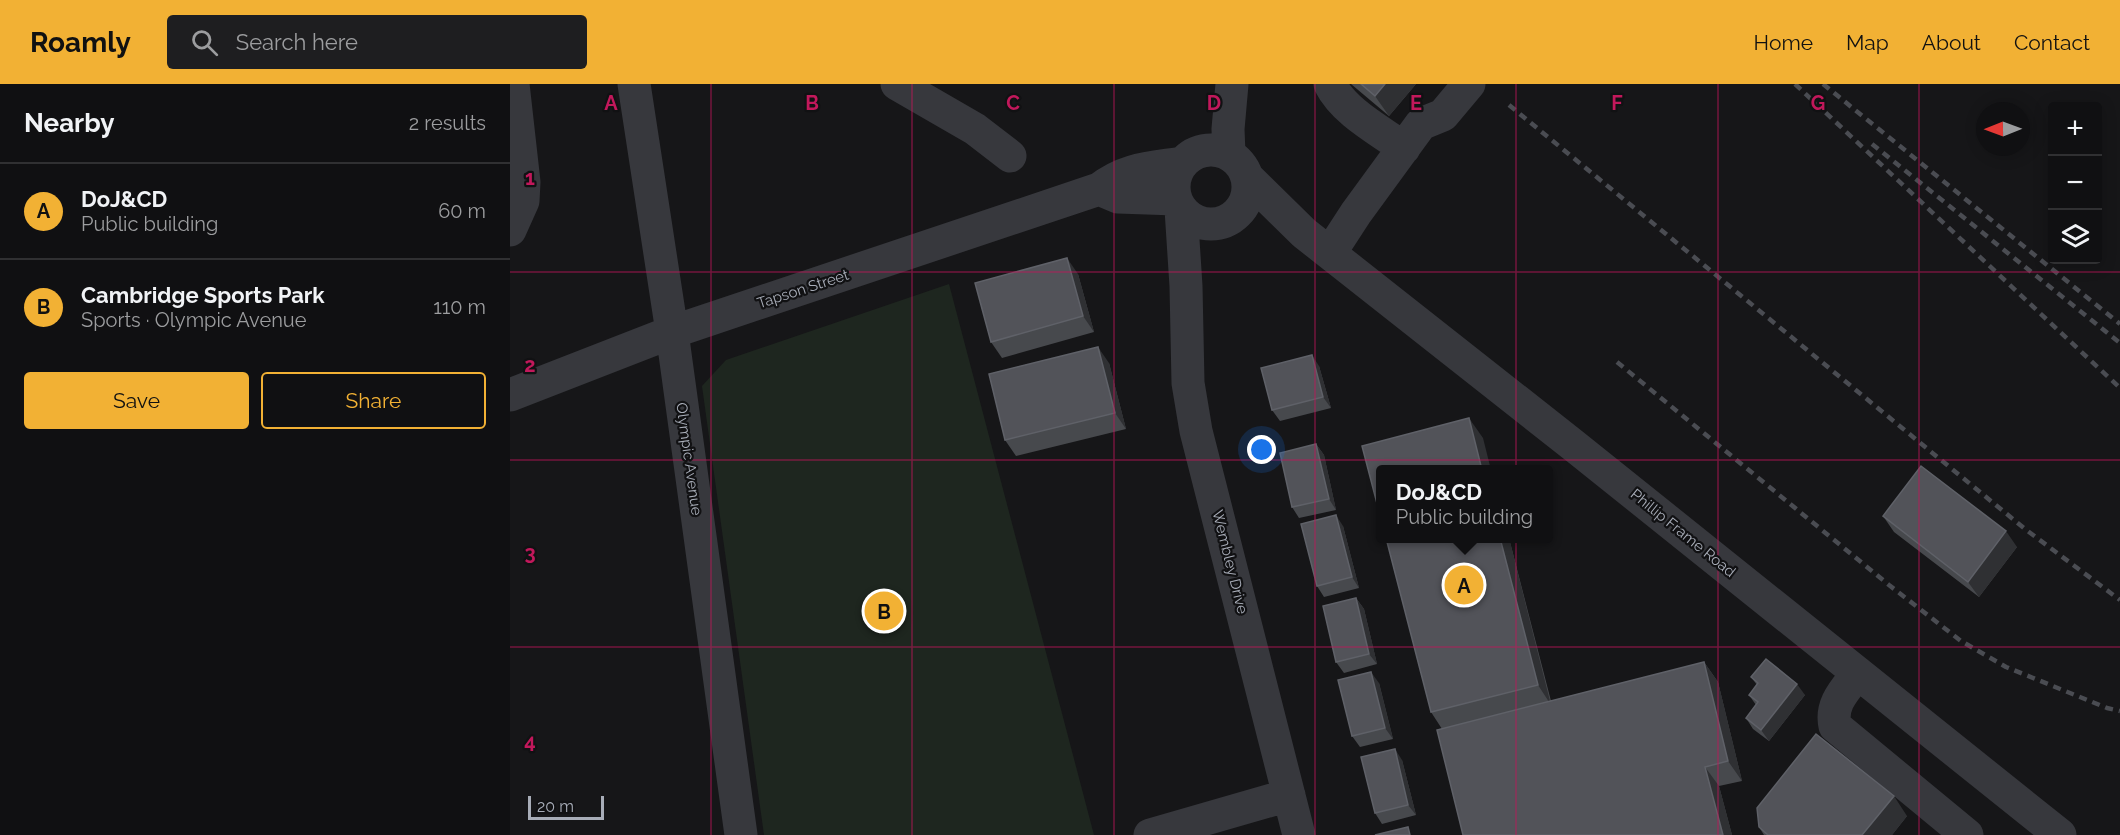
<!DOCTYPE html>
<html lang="en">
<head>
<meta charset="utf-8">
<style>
  :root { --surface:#101012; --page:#1e1e20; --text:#f1f3f6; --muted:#9c9d9f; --line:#303032; --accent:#f2b134 }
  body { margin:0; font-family:Raleway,sans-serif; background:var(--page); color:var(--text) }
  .controls { position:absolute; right:18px; top:18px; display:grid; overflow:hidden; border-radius:6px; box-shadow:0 3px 15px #0003 }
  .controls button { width:54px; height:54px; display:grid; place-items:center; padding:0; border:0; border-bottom:2px solid var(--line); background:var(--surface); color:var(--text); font:30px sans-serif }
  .compass { position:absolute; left:1466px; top:18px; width:54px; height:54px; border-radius:50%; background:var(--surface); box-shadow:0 3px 15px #0003; rotate:269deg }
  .scale { position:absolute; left:18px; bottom:15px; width:76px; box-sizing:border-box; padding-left:6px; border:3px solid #a8adb8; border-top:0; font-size:16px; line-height:21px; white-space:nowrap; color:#a8adb8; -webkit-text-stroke:4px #111113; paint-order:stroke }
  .you { position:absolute; left:752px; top:366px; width:21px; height:21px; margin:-15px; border:4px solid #fff; border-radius:50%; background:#1a73e8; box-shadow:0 0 0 9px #1a73e833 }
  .badge { display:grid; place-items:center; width:39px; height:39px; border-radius:50%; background:var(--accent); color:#111; font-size:20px; font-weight:700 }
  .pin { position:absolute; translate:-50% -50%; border:3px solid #fff; box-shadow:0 2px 6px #0006 }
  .popup { position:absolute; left:866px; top:381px; width:177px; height:78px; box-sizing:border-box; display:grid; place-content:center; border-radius:6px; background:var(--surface); filter:drop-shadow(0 2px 4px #0005); font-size:20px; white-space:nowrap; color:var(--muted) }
  .popup b { font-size:22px; color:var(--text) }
  .popup::after { content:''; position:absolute; left:50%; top:100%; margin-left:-12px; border:12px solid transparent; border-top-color:var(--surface) }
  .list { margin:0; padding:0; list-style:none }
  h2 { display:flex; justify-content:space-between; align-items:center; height:78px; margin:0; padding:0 24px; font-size:26px }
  h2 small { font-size:20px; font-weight:400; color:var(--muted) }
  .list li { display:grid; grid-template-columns:39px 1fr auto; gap:18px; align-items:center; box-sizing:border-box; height:96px; padding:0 24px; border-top:2px solid var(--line) }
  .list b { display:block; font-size:22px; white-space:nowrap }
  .list p { margin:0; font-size:20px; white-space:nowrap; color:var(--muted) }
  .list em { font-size:20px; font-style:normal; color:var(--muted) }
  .actions { display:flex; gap:12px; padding:18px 24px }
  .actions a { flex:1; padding:14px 0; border:2px solid var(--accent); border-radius:6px; text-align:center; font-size:21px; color:var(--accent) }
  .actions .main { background:var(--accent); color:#111 }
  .icon { flex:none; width:33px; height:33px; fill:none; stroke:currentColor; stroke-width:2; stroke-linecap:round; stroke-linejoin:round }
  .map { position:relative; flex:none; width:1610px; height:751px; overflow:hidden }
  header { display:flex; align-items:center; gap:36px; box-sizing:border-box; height:84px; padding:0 30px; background:var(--accent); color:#111 }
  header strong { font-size:28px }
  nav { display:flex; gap:33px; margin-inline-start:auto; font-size:21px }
  .search { width:420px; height:54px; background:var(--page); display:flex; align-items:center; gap:15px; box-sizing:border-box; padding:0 21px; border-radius:6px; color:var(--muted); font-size:22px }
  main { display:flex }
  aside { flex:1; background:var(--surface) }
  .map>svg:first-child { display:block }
  .green { fill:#1e261f }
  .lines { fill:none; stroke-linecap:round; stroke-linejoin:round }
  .minor { stroke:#37383d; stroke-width:33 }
  .rail { stroke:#4a4c52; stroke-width:4.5; stroke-dasharray:8 6; stroke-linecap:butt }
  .wall { fill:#47494d }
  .shaded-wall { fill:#2f3033 }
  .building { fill:#525359; stroke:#5f6168; stroke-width:1.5 }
  .grid { fill:none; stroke:#c2185b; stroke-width:1.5; stroke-opacity:0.55 }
  .labels { text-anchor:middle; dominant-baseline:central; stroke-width:4.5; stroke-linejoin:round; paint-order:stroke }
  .street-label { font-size:15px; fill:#a8adb8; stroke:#111113 }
  .grid-label { font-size:20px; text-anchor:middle; font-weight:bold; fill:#c2185b; stroke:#111113; stroke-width:4.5; stroke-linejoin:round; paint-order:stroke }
</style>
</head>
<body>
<header>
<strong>Roamly</strong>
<div class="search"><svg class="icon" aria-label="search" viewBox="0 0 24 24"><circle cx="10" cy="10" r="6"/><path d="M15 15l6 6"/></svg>Search here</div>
<nav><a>Home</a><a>Map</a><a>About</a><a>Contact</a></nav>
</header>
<main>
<aside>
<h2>Nearby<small>2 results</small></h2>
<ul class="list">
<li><span class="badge">A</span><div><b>DoJ&amp;CD</b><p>Public building</p></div><em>60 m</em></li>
<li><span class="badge">B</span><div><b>Cambridge Sports Park</b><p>Sports · Olympic Avenue</p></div><em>110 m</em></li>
</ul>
<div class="actions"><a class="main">Save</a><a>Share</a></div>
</aside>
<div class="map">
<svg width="1610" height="751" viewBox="0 0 1610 751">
  <rect width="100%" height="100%" fill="#161618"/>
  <!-- green -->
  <path class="green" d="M439,200L584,751H254L192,302L216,276Z"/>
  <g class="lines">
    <!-- minor -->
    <path class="minor" d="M124,0L162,248L231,751
      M387,0L465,45L500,72
      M820,0C834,28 869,46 894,64
      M664 103a37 37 0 1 1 74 0a37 37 0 1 1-74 0Z
      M719,70L718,45L722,0
      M738,94L794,149L1063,361L1550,751
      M589,105L608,113L666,115
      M671,125L676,202L678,299L686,347L789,751
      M0,146L13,117L14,98L3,0
      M820,169L846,129L911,40L933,31L959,0
      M0,311L162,248L589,105C616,84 640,84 672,79
      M1348,589C1335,606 1320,620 1325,642L1457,751
      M640,751L779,711"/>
    <!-- rail -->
    <path class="rail" d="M1285,0L1610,304
      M1313,0L1610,240
      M999,21L1515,445L1610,516
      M1362,60L1610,259
      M1107,278L1379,501L1451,557L1496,583L1597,624L1610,627"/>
  </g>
  <!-- wall -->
  <path class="wall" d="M841,0H906L879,32Z
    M568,190L584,248L492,274L481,258Z
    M599,279L616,345L506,372L495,356Z
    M809,282L821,324L770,337L762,326Z
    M806,360L814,371L826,426L789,434L782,423Z
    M1373,432L1507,463L1469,513L1384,448Z
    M833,442L849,504L814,513L807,502Z
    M876,454H999L1041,617L1194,578L1208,598L1232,697L1209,702L1222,751H953L932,645L921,628Z
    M846,514L854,525L867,580L834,589L826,578Z
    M1241,593L1295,611L1259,657L1243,645L1236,634L1246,621L1239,611L1247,601Z
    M869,599L883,655L850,663L842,652Z
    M892,676L906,731L872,740L865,729Z
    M1397,732L1382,751H1254L1249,743Z"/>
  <!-- shaded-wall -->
  <path class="shaded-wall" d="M875,0H906L879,32L865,12Z
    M557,174L568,190L584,248L573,232Z
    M588,263L599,279L616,345L605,329Z
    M802,271L809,282L821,324L813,313Z
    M959,334L973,354L981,386H972Z
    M806,360L814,371L826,426L819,415Z
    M826,431L833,442L849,504L842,493Z
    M1496,447L1507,463L1469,513L1458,498Z
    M990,454H999L1041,621L1028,601Z
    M846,514L854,525L867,580L859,570Z
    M1194,578L1208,598L1232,697L1218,677Z
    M861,588L869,599L883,655L875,644Z
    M1287,600L1295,611L1259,657L1251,646Z
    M885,665L892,676L906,731L898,721Z
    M1195,683L1209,702L1222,751H1213Z
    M1384,712L1397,732L1382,751H1352Z"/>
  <!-- building -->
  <path class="building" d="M851,0H875L865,12Z
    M557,174L573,232L481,258L465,199Z
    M588,263L605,329L495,356L479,290Z
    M802,271L813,313L762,326L751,284Z
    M959,334L972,386H870V431L852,362Z
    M806,360L819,415L782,423L770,369Z
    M1411,382L1496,447L1458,498L1373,432Z
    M826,431L842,493L807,502L791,440Z
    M876,454H990L1028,601L921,628Z
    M846,514L859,570L826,578L813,522Z
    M1256,575L1287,600L1251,646L1236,634L1248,618L1239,611L1248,599L1241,593Z
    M1194,578L1218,677L1195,683L1213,751H953L927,646Z
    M861,588L875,644L842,652L828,596Z
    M1306,650L1384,712L1352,751H1258L1249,743L1247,724Z
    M885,665L898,721L865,729L851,673Z
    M898,743L900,751H865Z"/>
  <!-- grid -->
  <path class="grid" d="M201,0V751M402,0V751M604,0V751M805,0V751M1006,0V751M1208,0V751M1409,0V751M0,188H1610M0,376H1610M0,563H1610"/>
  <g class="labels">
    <!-- street labels -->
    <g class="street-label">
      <text transform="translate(293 205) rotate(-18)">Tapson Street</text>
      <text transform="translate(179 375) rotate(82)">Olympic Avenue</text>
      <text transform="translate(1173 449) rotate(39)">Phillip Frame Road</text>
      <text transform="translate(720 478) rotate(76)">Wembley Drive</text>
    </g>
  </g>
  <g class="grid-label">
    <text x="101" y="26">A</text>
    <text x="302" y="26">B</text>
    <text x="503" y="26">C</text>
    <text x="704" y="26">D</text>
    <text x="906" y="26">E</text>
    <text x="1107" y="26">F</text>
    <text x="1308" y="26">G</text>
    <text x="20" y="101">1</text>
    <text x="20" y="288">2</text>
    <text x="20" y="476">3</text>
    <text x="20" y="664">4</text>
  </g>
</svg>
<div class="controls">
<button>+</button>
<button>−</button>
<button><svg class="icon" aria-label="layers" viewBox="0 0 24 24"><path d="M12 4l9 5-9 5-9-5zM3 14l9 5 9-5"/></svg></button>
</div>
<svg class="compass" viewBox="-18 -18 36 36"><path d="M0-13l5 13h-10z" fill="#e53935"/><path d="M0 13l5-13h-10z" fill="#9c9d9f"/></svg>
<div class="scale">20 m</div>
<div class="you"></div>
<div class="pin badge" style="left:954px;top:501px">A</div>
<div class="popup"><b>DoJ&amp;CD</b>Public building</div>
<div class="pin badge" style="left:374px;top:527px">B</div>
</div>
</main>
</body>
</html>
